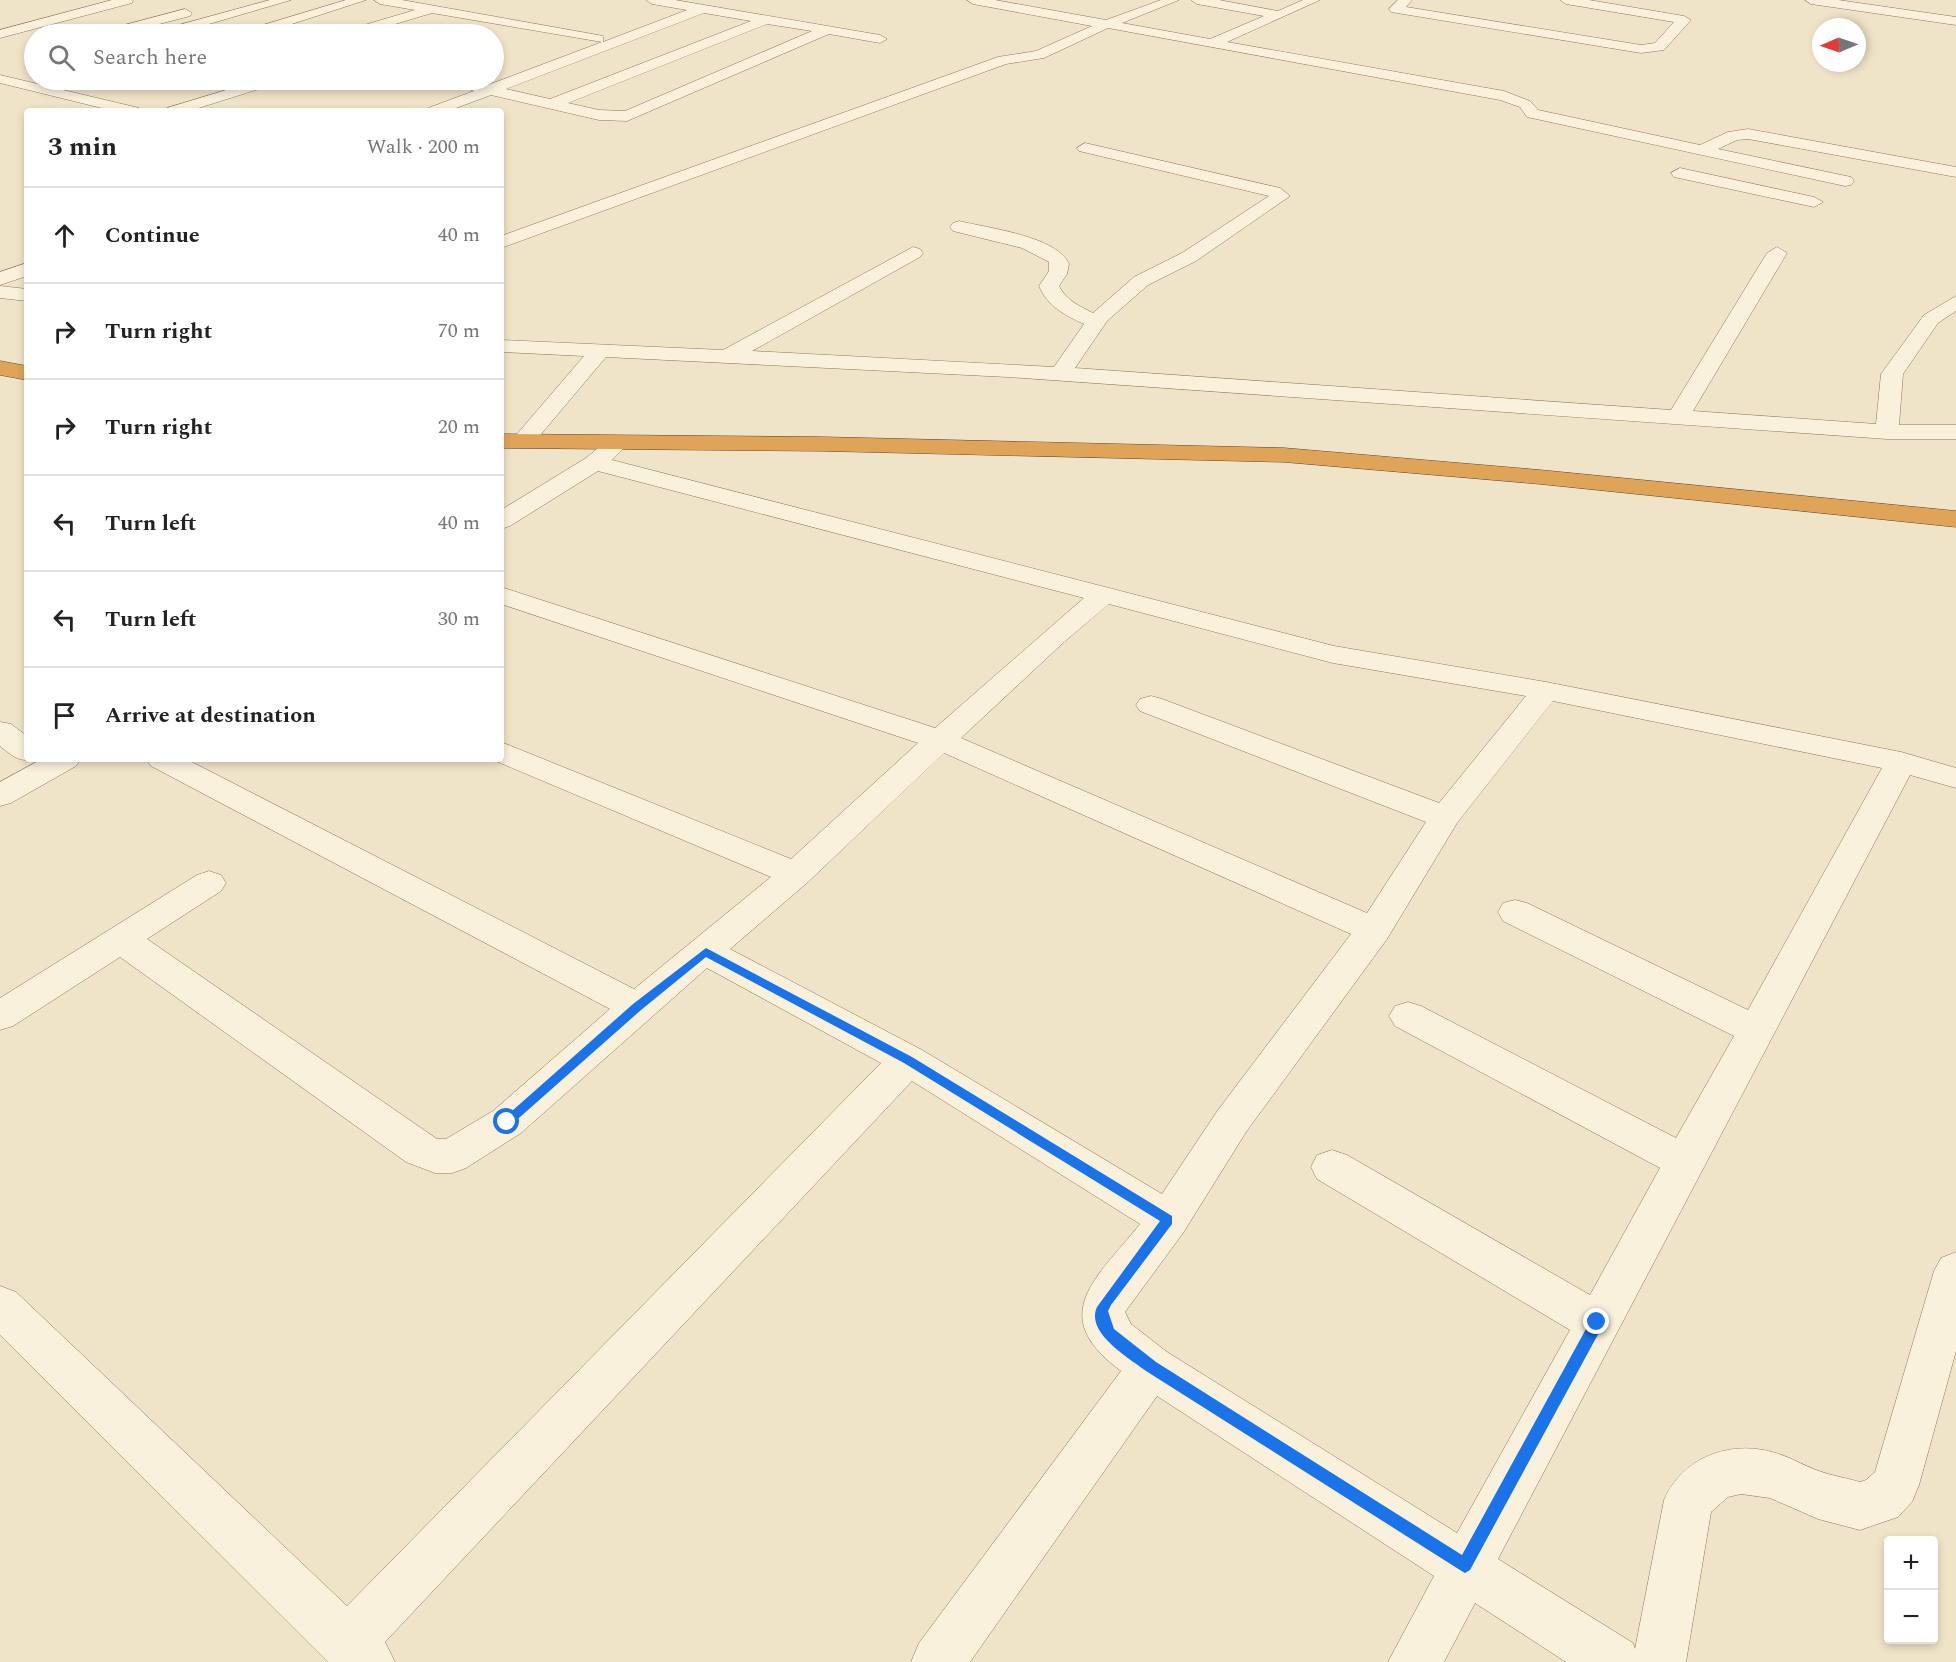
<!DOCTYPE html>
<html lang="en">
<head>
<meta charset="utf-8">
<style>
  :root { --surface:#fff; --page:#f2f2f2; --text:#222; --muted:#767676; --line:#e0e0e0 }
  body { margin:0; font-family:Spectral,serif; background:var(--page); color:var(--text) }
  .controls { position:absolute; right:18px; bottom:18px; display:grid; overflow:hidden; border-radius:6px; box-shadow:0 3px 9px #0003 }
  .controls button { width:54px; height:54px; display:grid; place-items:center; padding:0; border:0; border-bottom:2px solid var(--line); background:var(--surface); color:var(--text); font:30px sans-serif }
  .compass { position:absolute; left:1812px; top:18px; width:54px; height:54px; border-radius:50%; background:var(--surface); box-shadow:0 3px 9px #0003; rotate:268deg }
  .stop { position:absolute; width:18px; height:18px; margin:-14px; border:4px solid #1a73e8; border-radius:50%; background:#fff }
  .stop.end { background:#1a73e8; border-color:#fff; box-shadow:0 2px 6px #0008 }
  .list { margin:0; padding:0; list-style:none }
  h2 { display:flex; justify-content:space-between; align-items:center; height:78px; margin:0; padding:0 24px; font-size:26px }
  h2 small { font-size:20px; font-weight:400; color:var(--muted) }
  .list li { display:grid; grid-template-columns:39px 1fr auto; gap:18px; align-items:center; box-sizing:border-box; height:96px; padding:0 24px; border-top:2px solid var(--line) }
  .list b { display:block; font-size:22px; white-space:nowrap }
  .list em { font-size:20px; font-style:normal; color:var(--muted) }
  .icon { flex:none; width:33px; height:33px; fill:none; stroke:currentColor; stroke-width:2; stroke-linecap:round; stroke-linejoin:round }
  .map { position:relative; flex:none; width:1956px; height:1662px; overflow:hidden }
  .search { position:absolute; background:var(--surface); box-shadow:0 3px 9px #0003; left:24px; top:24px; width:480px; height:66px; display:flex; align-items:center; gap:15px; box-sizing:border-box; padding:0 21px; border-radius:33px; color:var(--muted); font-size:22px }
  .panel { position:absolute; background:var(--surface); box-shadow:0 3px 9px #0003; left:24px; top:108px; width:480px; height:654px; border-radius:6px }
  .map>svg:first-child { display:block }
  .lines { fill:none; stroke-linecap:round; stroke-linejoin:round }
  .minor-casing { stroke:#8d765c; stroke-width:1 }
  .highway-casing { stroke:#5b4430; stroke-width:1 }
  .minor { fill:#faf1dc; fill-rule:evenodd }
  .highway { fill:#e0a458; fill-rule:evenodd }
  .route { fill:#1a73e8 }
</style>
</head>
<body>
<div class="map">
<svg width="1956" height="1662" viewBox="0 0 1956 1662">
  <rect width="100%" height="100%" fill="#f0e4c8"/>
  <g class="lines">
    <defs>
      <path id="minor" d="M112,0H133L132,3L0,38V30Z
        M270,0H291L175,34H155L157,31Z
        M346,0H366L261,34H250L248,32L250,29Z
        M374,0H402L598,35L603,36V42L687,10L652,4L646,0H675L880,35L887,39L880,43L829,34L627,121L599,120L491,95L448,111H426L428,108L474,91L468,89L466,86L468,83L488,85L602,42L432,13L362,34H342L344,31L415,10L380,4ZM704,13L751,21L550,99L506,89ZM767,24L812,31L625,111L599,110L568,103Z
        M967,0H995L1106,20L1161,0H1179L1122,23L1210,39L1264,16L1197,4L1191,0H1219L1278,11L1303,0H1320L1227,42L1504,91L1530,101L1538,110L1700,145L1728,132L1748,129L1956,167V177L1748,139L1737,140L1718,149L1851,177L1854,181L1851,185L1845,186L1527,117L1520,107L1500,100L1108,28L1044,58L1006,64L501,248V236L998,57L1036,51L1092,26L973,4Z
        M1398,0H1412L1406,7L1641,45L1655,43L1674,22L1566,4L1560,0H1589L1684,16L1691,20L1664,50L1641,53L1391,12L1389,9Z
        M1805,0H1838L1956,17V25L1811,4Z
        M185,9L192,13L190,16L121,34H100L102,31Z
        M0,75L139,108L141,111H114L0,83Z
        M259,80H280L278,83L189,111H165L167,108Z
        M1085,143L1280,188L1290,196L1196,261L1148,285L1107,321L1075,368L1671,410L1767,253L1777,247L1787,253L1693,411L1876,424L1881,374L1924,315L1956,296V311L1938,323L1903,374L1899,425H1956V439H1887L1008,377L606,357L531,446H515L511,441L584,356L501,352V340L723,350L913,247L920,249L923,253L920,257L752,351L1054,367L1084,324C1065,315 1048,307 1039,286L1049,271V262L1022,248L953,231L950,227L953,223L959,221C987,228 1057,236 1069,264L1067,274L1059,286C1066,300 1079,306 1093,313L1134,277L1182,253L1269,196L1079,151L1077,148Z
        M1680,168L1814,197L1823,202L1814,207L1674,177L1671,173Z
        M27,263V276L0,285V272Z
        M0,286L27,289V301L0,298Z
        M612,441L620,443L624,448L612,460L1334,646L1546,682L1901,752L1956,768V788L1910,775L1498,1559L1633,1643L1635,1649L1664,1500C1682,1458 1729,1440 1772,1452C1789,1456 1804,1466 1819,1471C1832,1476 1847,1478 1860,1482L1866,1480L1875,1472L1934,1271L1941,1258L1956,1252V1351L1919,1485L1912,1502L1898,1517L1860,1530L1818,1519L1770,1498L1741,1494L1728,1497L1711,1512L1686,1662H1566L1475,1603L1444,1662H1388L1434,1576L1157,1396L970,1662H911L919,1643L1121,1371C1045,1315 1097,1278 1140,1224L912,1081L385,1642L395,1662H328L0,1335V1286L16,1292L347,1606L881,1063L707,968L521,1133L466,1168L452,1173H435L406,1162L120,957L13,1026L0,1030V998L197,875L209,871L221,875L226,883L221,891L147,939L437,1139H446L493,1111L610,1009L151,766L146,759H186L634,989L771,877L491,759H501V742L791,859L918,743L501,604V587L935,728L1084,598L598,471L510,526L501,529V510L586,458L604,443ZM1109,604L1333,663L1526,696L1439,803L1162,699L1151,696L1140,699L1136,705L1140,711L1426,822L1367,913L961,738L1064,642ZM1553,701L1882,768L1748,1010L1527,903L1515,900L1503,903L1498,912L1503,921L1734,1036L1676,1138L1421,1006L1408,1002L1395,1006L1389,1016L1395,1026L1660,1168L1590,1295L1347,1155L1332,1150L1317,1155L1311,1167L1317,1179L1570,1330L1457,1533L1167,1352L1131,1324L1125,1312L1183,1233L1246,1132L1387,939L1457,823ZM944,753L1351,934L1218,1110L1162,1194L922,1050L730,949L808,882Z
        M0,722L11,724L27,736V759H33C19,763 10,754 0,746Z
        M42,759H81L76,766L11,803L0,806V782Z"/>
      <path id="highway" d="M0,361L27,366V380L0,375Z
        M501,434L823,437L1284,448L1540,470L1956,511V527L1540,484L1284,462L823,451L501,448Z"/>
    </defs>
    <!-- minor casing -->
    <use href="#minor" class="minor-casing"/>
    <!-- highway casing -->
    <use href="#highway" class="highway-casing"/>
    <!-- minor -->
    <use href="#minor" class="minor"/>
    <!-- highway -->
    <use href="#highway" class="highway"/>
  </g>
  <!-- route -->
  <path class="route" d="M706,948L912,1057L1172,1216V1224L1111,1305L1108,1311L1114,1329L1156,1362L1462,1555L1592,1318H1602V1327L1470,1570L1465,1573L1460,1570L1146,1371C1129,1358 1085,1333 1097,1307L1160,1221L904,1063L706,957L641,1010L511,1125H503V1119L633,1004Z"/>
</svg>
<div class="controls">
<button>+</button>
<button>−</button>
</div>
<svg class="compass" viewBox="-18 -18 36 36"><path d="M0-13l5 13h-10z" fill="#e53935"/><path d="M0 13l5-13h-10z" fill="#767676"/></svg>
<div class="stop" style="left:507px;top:1122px"></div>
<div class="stop end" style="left:1597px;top:1322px"></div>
<div class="search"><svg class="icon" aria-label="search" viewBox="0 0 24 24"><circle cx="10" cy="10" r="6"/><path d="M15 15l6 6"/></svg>Search here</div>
<section class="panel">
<h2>3 min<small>Walk · 200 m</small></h2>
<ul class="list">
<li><svg class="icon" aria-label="ahead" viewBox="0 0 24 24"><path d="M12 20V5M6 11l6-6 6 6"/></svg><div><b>Continue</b></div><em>40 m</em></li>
<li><svg class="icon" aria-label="right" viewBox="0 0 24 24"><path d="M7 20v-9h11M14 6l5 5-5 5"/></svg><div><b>Turn right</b></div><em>70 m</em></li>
<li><svg class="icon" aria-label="right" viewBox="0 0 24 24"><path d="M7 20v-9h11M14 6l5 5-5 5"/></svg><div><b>Turn right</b></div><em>20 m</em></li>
<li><svg class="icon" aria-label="left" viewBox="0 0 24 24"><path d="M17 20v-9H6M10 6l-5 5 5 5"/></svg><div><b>Turn left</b></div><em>40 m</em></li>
<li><svg class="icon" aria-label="left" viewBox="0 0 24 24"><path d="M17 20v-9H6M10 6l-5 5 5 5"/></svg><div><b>Turn left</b></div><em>30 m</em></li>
<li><svg class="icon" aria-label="arrive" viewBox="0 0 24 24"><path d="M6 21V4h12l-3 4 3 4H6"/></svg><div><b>Arrive at destination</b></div></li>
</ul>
</section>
</div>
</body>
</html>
